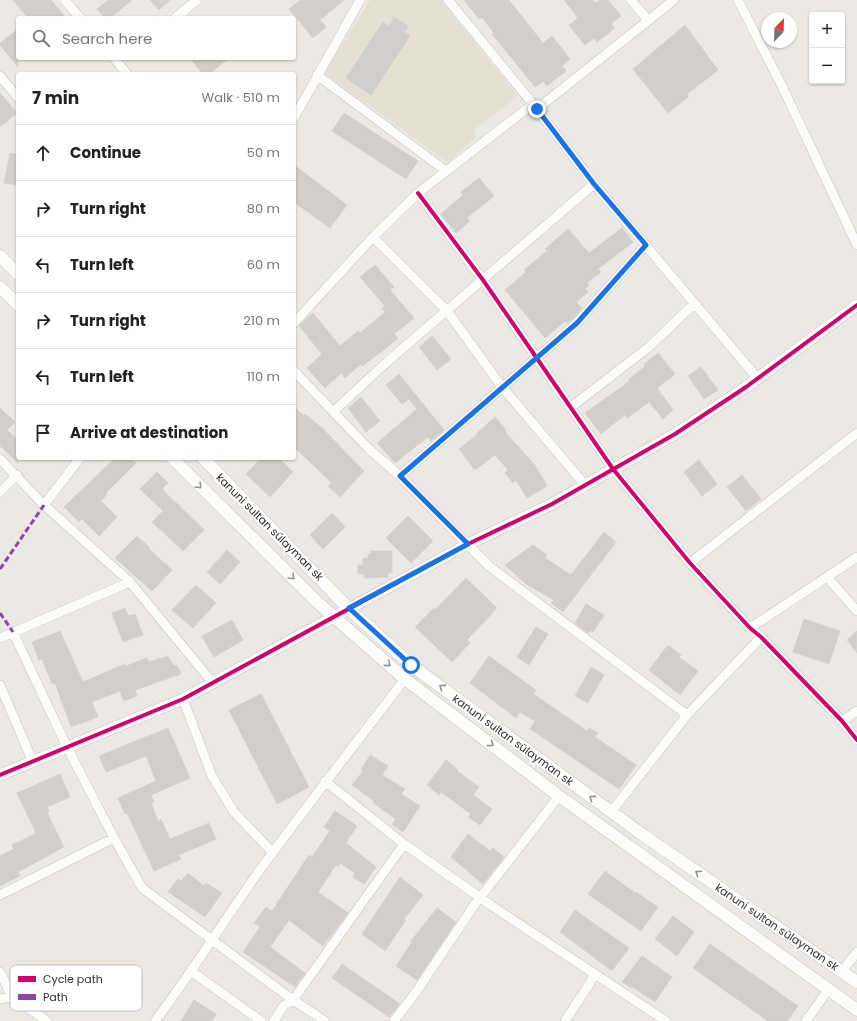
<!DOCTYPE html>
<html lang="en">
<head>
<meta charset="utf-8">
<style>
  :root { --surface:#fff; --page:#f2f2f2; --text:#222; --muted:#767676; --line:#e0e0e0 }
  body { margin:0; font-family:Poppins,sans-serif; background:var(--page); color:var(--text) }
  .controls { position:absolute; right:12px; top:12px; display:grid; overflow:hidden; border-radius:4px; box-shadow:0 1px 3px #0004 }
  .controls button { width:36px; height:36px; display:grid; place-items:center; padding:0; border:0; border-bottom:1px solid var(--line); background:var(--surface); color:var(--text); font:20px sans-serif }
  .compass { position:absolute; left:761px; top:12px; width:36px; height:36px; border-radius:50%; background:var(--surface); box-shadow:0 1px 3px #0004; rotate:23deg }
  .stop { position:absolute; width:12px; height:12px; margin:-9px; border:3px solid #1a73e8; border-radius:50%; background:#fff }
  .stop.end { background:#1a73e8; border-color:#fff; box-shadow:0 1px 4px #0008 }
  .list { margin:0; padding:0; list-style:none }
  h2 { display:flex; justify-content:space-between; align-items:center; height:52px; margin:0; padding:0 16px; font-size:17px }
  h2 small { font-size:13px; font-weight:400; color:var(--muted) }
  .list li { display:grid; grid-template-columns:26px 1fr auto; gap:12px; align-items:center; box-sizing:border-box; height:56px; padding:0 16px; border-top:1px solid var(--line) }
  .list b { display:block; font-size:15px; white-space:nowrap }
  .list em { font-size:13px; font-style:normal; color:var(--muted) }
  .icon { flex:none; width:22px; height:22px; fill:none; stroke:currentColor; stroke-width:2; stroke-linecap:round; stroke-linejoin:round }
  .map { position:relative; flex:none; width:857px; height:1021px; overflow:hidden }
  .search { position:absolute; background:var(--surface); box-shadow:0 1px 3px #0004; left:16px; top:16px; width:280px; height:44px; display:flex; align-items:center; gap:10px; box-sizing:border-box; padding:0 14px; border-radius:4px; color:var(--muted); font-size:15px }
  .panel { position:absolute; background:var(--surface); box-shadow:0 1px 3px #0004; left:16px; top:72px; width:280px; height:388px; border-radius:4px }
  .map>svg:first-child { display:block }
  .education { fill:#e6e0d3 }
  .building { fill:#d1cecb; stroke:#d7d4d0 }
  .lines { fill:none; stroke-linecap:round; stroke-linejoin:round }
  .minor-casing { stroke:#c5c4c5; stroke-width:10 }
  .tertiary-casing { stroke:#c5c4c5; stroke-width:12 }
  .secondary-casing { stroke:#c5c4c5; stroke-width:13 }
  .minor { stroke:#fcfcfb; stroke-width:9 }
  .tertiary { stroke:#fcfcfb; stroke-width:11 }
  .secondary { stroke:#fcfcfb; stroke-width:12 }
  .quiet { stroke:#8e44ad; stroke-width:3; stroke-dasharray:6 3; stroke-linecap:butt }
  .cycleway-casing { stroke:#fff; stroke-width:6 }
  .cycleway { stroke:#d6006c; stroke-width:4 }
  .oneway { stroke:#959594 }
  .route { stroke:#1a73e8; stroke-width:5 }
  .labels { text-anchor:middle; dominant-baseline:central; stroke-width:4; stroke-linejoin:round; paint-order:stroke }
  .street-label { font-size:11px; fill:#2e2e2e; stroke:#fff }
  .key { fill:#fff; stroke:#c0c0c0; stroke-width:1 }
  .key-label { font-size:11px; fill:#2e2e2e }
</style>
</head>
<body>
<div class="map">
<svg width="857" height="1021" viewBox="0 0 857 1021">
  <rect width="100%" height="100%" fill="#ece8e4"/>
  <!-- education -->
  <path class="education" d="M370,0H441L518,96L475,129L476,137L448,163L324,73Z"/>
  <!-- building -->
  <path class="building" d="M13,0H51L66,18H28Z
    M108,0H132L110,18H105L97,9Z
    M150,0H170L159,10Z
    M300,0H344L320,20L326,27L313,38L289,9Z
    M464,0H509L543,43L552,36L570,59L562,66L566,71L547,86L543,81L535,87L492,34L494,33L482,17L479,19Z
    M564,0H593L596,3L600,0H608L621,16L611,24L615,28L597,42L594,38L585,45L569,25L578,18Z
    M394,17L408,26L405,32L410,36L371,95L346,78L383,22L389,26Z
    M685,25L718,70L687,94L689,96L668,113L633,69Z
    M18,29V67L0,45V43Z
    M190,58H229L209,74H203Z
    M0,93L17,113L0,127Z
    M344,113L418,161L406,179L332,131Z
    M10,153L18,154V185L4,183Z
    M294,165L347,205L330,228L294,202Z
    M479,178L494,196L467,218L470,221L456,233L441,214L463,195L461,192Z
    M622,228L633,242L598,269L601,272L587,283L589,286L585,288L588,292L576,302L582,308L573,319L567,323L565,321L545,338L505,290L526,272L524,270L547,251L545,249L568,229L589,253Z
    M375,265L394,287L390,290L414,318L394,334L398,338L385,349L362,366L361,364L345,378L341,373L325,388L307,368L322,354L299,326L313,313L340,346L358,331L360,333L385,312L382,308L385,306L360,277Z
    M432,336L451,359L437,370L419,347Z
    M658,353L675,374L657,388L673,410L663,419L649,402L627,418L625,415L601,434L585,413L630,381L628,380L645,366L644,364Z
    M701,367L718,390L704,399L688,376Z
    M399,374L444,430L431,441L428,437L395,463L377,443L417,409L409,399L402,404L386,385Z
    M361,397L380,421L366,432L348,408Z
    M294,406L304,416L305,414L322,428L364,471L340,497L328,486L332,483L294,447Z
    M0,408L15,422L7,430L18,440V463L0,446Z
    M495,417L506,430L505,432L535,465L547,486L527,498L516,480L513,483L505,473L508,470L495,455L475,470L459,449L478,434L477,433Z
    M115,458H131L136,463L106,493L107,494L101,501L117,517L99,536L82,519L79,522L64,507Z
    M261,458H279L293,472L270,497L246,474Z
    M699,460L717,484L702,496L684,472Z
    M157,472L168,483L162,489L204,530L183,551L152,522L163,511L140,489Z
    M742,475L761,499L746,511L727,487Z
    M332,513L345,527L323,549L310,535Z
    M408,516L433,541L411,563L386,538Z
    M604,532L616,542L563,612L551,603L554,600L526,584L505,565L533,545L547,555L545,558L571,575Z
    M137,536L150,548L149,549L172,570L152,591L115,558Z
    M227,550L240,562L220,584L207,572Z
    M371,551H392V573H388V577L364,578V574H358V565H363V558H368V554H371Z
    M466,578L497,608L467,640L470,643L452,662L415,627L434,608L435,610Z
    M196,585L216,603L193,628L172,610Z
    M586,604L604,615L593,632L590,630L588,633L575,623Z
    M125,608L128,616L135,614L143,635L123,642L112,613Z
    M804,619L840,631L829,664L793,652Z
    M232,620L243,640L214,657L202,636Z
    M536,627L548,634L529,665L517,657Z
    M60,631L83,682L125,664L126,666L147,658L149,662L168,656L174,666L177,665L181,674L135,690L137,696L124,701L120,691L92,702L98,717L71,727L55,683L52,684L42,659L39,660L32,642Z
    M857,631V653L847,640Z
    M668,645L681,655L679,657L698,671L680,695L649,670Z
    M489,656L536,690L534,693L535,695L587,731L589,728L598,733L595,737L636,765L619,789L530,729L535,721L520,712L516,718L470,683Z
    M591,667L604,675L588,703L575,696Z
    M261,694L309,787L277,804L229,710Z
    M168,728L190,778L151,795L154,802L151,803L158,821L161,819L170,839L209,823L216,839L179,855L181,859L154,871L127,813L125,814L118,798L156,781L146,756L106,772L99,756Z
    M370,755L388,766L382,775L405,789L401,794L420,806L403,832L392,824L396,819L373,803L374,801L352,785L363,771L361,770Z
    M446,760L458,770L457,771L479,787L473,795L492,809L480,825L468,817L471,814L441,792L439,795L427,785Z
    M60,774L70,797L47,807L49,812L47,813L64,847L18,872L20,876L0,886V856L14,849L12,845L35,834V831L17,793Z
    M335,811L357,826L346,843L376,867L364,884L353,877L355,873L340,863L338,867L336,865L318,892L348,913L323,946L289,920L270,947L305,973L295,987L243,952L260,927L254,923L266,907L272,911L309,855L312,857L330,831L324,827Z
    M468,834L490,851L493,848L504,857L483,884L451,857Z
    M605,871L635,893L636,892L658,907L641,931L588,894Z
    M188,873L204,886L206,883L222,893L205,917L168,892L178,879L181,881Z
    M400,877L423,895L404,919L406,920L385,951L362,934Z
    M437,908L456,922L417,980L396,966L412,942L411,941Z
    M575,910L629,948L612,971L560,932Z
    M673,916L694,932L677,956L655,939Z
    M710,944L798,1006L787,1021H768L693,968Z
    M642,956L672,977L655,1002L633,987L632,988L622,982Z
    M342,964L400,1004L389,1017L332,978Z
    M194,1000L216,1014L212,1021H181Z"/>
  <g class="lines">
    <defs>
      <path id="minor" d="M65,0L80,18
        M448,0L537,109L594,184L758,379
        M631,0L648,20
        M738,0L783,88L857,245
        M175,18L197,0
        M114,58L127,74
        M317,75L446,171
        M0,76L18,98
        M537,109L674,0
        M294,118L360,0
        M418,193L483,280L613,469L690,563L750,628L761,637L842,721L857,740
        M373,237L447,311L502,387L585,485
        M294,323L373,237L418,193L533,104
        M294,371L370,450L400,476L489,566L687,715
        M571,407L649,347L695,303
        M334,411L388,361L594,184
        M0,459L44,505L130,582L212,682
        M400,476L577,323L646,245
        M0,492L17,475
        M44,505L80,458
        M690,563L857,433
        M827,577L857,611
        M750,628L857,557
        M13,632L67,747L114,838L142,888L293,1000L325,1021
        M0,638L130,582
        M0,685L32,760
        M183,699L212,776L234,812L273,853
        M842,721L857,711
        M325,781L404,844L492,906L666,1021
        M611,812L687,715L761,637
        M0,895L114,838
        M191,971L261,1021
        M842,971L857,952
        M0,972L12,997L47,1021
        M0,999L12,997
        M155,1021C191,974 222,923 257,874C305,808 355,744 405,679
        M274,1021L283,1006L293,1000L404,844
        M394,1021L416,992L475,904L559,796
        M565,1021L590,983L594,974
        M806,1021L828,990"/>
      <path id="tertiary" d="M0,775L183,699L468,544L552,504L675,434L746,387L857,305"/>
      <path id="secondary" d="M0,256L18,274
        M0,287L18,305
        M172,458L316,601L405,679L559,796L857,1010
        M203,458L349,609L411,665L643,835L857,982"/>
    </defs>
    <!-- minor casing -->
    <use href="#minor" class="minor-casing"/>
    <!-- tertiary casing -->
    <use href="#tertiary" class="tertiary-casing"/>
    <!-- secondary casing -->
    <use href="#secondary" class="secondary-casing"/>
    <!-- minor -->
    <use href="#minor" class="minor"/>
    <!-- tertiary -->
    <use href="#tertiary" class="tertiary"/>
    <!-- secondary -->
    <use href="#secondary" class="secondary"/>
    <!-- quiet -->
    <path class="quiet" d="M0,569L44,505
      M0,613L13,632"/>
    <defs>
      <path id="cycleway" d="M418,193L483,280L613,469L690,563L750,628L761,637L842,721L857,740
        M0,775L183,699L468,544L552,504L675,434L746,387L857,305"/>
    </defs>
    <!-- cycleway casing -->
    <use href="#cycleway" class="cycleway-casing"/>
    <!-- cycleway -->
    <use href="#cycleway" class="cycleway"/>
  </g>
  <!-- one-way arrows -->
  <defs><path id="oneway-chevron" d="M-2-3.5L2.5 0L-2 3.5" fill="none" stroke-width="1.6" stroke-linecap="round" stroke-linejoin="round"/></defs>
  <g class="oneway">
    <use href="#oneway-chevron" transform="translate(199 486) rotate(45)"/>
    <use href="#oneway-chevron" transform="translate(292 577) rotate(45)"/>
    <use href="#oneway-chevron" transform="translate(388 664) rotate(41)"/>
    <use href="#oneway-chevron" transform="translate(442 687) rotate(-144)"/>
    <use href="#oneway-chevron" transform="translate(491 744) rotate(37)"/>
    <use href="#oneway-chevron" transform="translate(592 798) rotate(-144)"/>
    <use href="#oneway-chevron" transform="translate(698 873) rotate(-146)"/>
  </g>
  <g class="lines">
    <!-- route -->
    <path class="route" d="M411,665L349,608L468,544L400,476L577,323L646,245L594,184L537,109"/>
  </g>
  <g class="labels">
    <!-- street labels -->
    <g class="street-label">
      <text transform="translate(270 527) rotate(45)">kanuni sultan sülayman sk</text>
      <text transform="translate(513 740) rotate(36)">kanuni sultan sülayman sk</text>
      <text transform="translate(777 927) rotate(34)">kanuni sultan sülayman sk</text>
    </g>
  </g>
  <!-- legend -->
  <rect x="10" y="965" width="132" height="46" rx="6" class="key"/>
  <rect x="18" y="976" width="18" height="6" fill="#d6006c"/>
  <rect x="18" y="994" width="18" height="6" fill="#8e44ad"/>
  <g class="key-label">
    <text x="43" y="983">Cycle path</text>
    <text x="43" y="1001">Path</text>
  </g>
</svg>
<div class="controls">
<button>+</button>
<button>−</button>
</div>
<svg class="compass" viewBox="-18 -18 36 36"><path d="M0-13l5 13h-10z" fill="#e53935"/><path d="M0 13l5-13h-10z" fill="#767676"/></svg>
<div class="stop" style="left:411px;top:665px"></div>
<div class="stop end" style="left:537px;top:109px"></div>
<div class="search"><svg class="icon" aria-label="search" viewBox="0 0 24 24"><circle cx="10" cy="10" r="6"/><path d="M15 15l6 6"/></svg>Search here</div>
<section class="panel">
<h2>7 min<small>Walk · 510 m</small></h2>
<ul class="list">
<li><svg class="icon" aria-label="ahead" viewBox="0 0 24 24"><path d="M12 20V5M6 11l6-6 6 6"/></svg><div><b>Continue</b></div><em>50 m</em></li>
<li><svg class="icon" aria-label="right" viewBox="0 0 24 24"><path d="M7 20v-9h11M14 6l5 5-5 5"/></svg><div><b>Turn right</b></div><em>80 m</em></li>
<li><svg class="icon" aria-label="left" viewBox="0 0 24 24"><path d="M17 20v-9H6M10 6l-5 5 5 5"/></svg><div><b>Turn left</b></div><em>60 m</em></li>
<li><svg class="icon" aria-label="right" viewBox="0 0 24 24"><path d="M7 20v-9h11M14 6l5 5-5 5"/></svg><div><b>Turn right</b></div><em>210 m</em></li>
<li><svg class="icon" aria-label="left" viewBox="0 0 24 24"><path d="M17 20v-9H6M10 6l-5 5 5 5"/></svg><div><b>Turn left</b></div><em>110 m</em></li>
<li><svg class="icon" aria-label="arrive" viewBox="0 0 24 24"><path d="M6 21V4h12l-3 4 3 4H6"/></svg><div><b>Arrive at destination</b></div></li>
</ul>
</section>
</div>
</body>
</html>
